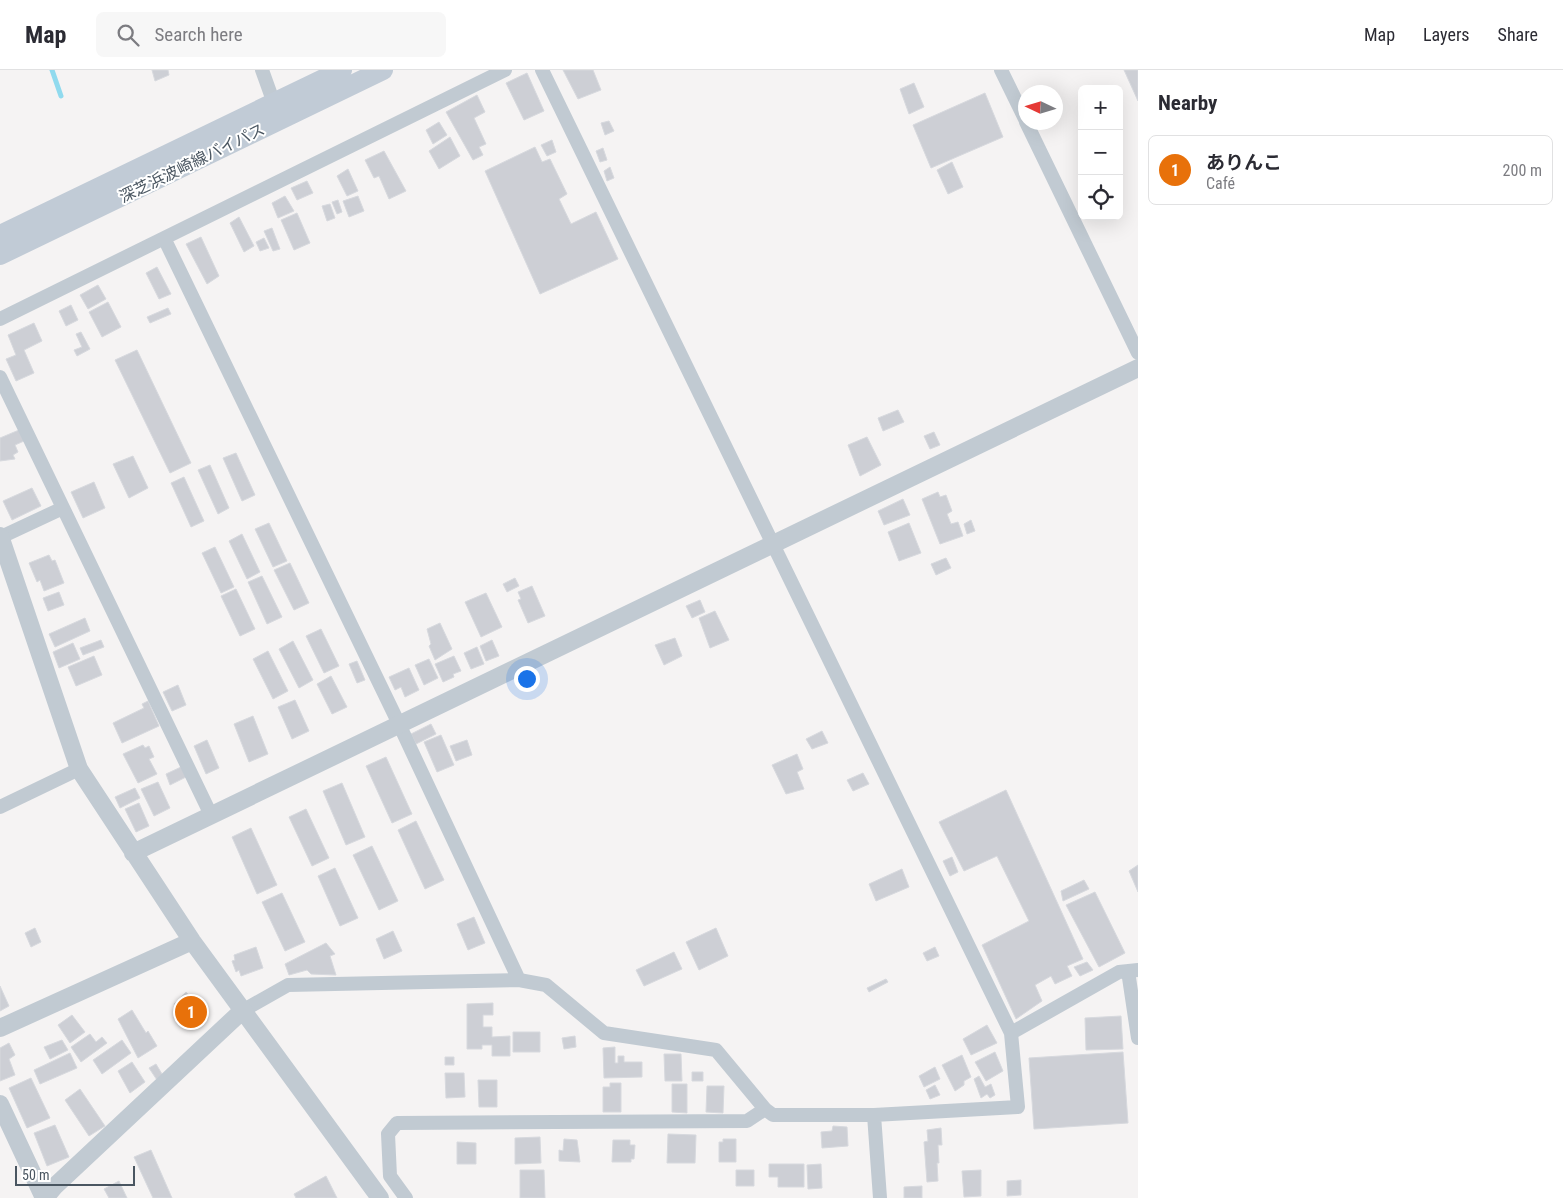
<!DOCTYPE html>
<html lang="en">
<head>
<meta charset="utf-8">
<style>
  :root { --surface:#fff; --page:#f7f7f7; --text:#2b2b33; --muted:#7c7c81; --line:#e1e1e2; --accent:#1a73e8 }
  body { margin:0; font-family:"Roboto Condensed","Noto Sans JP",sans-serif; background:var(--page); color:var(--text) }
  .controls { position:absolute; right:15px; top:15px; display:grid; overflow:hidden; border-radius:8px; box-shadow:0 5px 20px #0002 }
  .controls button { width:45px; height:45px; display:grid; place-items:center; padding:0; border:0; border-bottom:1px solid var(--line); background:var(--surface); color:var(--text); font:25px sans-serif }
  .compass { position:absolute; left:1018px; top:15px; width:45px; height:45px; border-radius:50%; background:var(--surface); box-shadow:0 5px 20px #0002; rotate:274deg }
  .scale { position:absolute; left:15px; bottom:12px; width:120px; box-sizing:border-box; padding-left:5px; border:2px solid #4a5661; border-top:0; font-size:14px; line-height:18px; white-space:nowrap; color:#4a5661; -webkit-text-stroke:4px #fff; paint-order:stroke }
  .you { position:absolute; left:526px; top:608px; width:18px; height:18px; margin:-12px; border:4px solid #fff; border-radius:50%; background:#1a73e8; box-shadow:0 0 0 8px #1a73e833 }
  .badge { display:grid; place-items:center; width:32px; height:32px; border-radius:50%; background:var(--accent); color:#fff; font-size:16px; font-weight:700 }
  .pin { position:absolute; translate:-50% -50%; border:2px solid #fff; box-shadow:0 1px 5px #0006 }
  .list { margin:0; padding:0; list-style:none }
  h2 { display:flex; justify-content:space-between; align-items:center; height:65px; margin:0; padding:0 20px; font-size:21px }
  h2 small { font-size:16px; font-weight:400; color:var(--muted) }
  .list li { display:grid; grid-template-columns:32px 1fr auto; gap:15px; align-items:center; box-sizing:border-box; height:70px; margin:0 10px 10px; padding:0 10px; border:1px solid var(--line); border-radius:8px }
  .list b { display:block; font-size:19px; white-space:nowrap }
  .list p { margin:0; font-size:16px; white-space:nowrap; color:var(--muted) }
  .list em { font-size:16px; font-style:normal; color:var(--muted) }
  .icon { flex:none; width:28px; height:28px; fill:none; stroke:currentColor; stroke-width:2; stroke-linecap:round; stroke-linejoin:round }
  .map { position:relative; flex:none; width:1138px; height:1128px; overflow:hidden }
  header { display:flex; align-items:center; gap:30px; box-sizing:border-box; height:70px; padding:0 25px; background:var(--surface); border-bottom:1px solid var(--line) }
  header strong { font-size:24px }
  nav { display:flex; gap:28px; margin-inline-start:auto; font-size:18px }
  .search { width:350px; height:45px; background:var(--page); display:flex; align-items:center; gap:12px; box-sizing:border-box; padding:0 18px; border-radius:8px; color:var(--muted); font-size:19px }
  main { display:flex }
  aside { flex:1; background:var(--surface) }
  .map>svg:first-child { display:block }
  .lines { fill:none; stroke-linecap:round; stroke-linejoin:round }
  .stream { stroke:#90daee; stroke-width:5 }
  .building { fill:#cdcfd5; stroke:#d7d9de }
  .minor { stroke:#c1cad2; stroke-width:14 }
  .tertiary { stroke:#c1cad2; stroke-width:18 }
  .secondary { stroke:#c1cbd6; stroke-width:20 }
  .labels { text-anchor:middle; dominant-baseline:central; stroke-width:4; stroke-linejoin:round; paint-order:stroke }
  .street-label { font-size:16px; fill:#4a5661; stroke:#fff }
</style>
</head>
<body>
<header>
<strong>Map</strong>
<div class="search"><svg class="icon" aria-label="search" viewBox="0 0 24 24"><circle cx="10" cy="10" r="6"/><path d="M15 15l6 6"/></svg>Search here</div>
<nav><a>Map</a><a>Layers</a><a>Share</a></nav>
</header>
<main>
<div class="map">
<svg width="1138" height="1128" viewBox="0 0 1138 1128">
  <rect width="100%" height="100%" fill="#f5f3f3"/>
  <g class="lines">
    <!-- stream -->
    <path class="stream" d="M52,0L61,26"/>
  </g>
  <!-- building -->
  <path class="building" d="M152,0H168L169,5L155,11Z
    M563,0H593L601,20L578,29Z
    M1124,0H1138V31Z
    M527,3L544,41L524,50L506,13Z
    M914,13L924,37L909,44L900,19Z
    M985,23L1003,67L931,98L913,55Z
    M477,25L485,42L474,48L486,74L479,77L483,85L473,90L446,42Z
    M609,51L614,61L605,65L601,53Z
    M439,52L447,65L433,74L426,60Z
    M450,67L460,86L439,99L429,81Z
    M552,70L556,82L547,86L541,75Z
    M535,77L542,92L550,89L567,124L559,129L571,154L596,142L618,189L540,224L485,101Z
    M603,78L607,90L600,92L596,81Z
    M384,81L406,121L389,129L379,106L374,108L365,90Z
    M952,92L963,117L948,124L937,100Z
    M610,97L614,108L607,111L604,101Z
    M348,99L358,121L347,126L337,106Z
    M307,111L313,123L297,130L291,118Z
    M285,126L294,141L278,148L272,133Z
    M358,126L364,141L349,147L343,131Z
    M338,130L342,142L337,144L332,132Z
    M330,134L335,148L327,151L322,136Z
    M297,143L310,173L294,180L281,150Z
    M239,147L254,176L244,182L230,153Z
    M272,158L280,179L273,181L264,161Z
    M201,167L219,206L207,214L186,174Z
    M264,168L269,178L260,181L256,172Z
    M157,197L171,224L159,229L146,203Z
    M98,215L106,229L88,239L80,225Z
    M108,232L121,257L102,267L89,242Z
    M71,235L78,250L66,256L59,241Z
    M168,238L171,244L150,253L147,247Z
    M34,253L42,271L24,280L34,303L16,311L6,289L16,285L8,265Z
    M81,262L90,279L77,286L74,280L82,277L76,264Z
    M137,280L191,393L170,403L115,290Z
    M898,340L904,352L883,361L878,348Z
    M19,360L24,371L15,375L18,382L13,385L15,389L0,391V368Z
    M934,362L940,375L930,379L924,366Z
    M867,367L881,395L860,406L848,375Z
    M236,383L255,425L242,431L223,388Z
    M133,386L148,418L129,428L113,394Z
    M210,395L229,438L218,444L198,400Z
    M184,407L204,451L191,457L171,413Z
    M94,412L105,438L83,448L71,422Z
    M32,418L41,436L12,450L3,431Z
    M938,422L940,427L946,425L952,441L947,444L951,454L958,452L963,466L940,474L922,429Z
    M903,429L910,445L884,455L878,441Z
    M971,450L975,461L967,464L964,454Z
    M269,453L287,491L273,497L255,459Z
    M909,453L921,483L899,491L888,462Z
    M242,464L260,502L247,509L229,471Z
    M215,477L234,517L221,523L202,483Z
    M49,485L52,491L55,490L64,513L44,521L40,510L37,512L29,493Z
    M946,488L951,498L936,505L931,494Z
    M290,493L309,533L294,540L274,500Z
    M262,506L282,547L267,554L248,512Z
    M515,508L519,516L507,522L503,514Z
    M532,516L545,546L528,553L518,530L521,529L518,522Z
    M236,519L255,559L240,566L221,526Z
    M59,522L64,535L48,541L43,528Z
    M486,523L502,557L481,567L465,532Z
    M700,530L705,542L692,548L686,536Z
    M715,541L729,570L710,578L699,548Z
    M85,548L90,561L55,577L49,564Z
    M440,553L452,579L435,590L429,576L431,574L427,559Z
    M321,559L339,596L324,603L306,566Z
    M675,568L682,586L664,595L655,575Z
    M101,570L104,577L83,585L80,578Z
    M492,570L499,586L486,591L480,576Z
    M293,571L313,610L299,618L279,579Z
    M73,573L80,589L59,598L53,582Z
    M477,577L484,594L471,599L464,583Z
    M268,581L288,621L273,629L253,589Z
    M94,586L102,605L76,616L68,597Z
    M454,586L461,601L453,604L454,607L443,612L435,594Z
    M429,589L438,608L424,615L415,595Z
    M357,591L365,610L357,613L349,594Z
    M409,598L419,620L405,627L401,617L395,620L389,607Z
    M331,606L347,637L332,644L317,614Z
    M178,615L186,635L172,641L163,622Z
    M295,630L309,661L292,669L278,637Z
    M148,631L159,656L122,673L113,653L144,638L142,634Z
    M253,646L268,684L249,692L234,654Z
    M431,654L436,664L416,674L411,664Z
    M822,661L828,673L812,679L806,669Z
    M441,665L454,695L437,702L424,672Z
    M207,670L219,698L206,704L194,676Z
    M467,670L472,685L456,691L450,676Z
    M143,675L145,678L149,676L154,687L149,689L157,704L138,713L123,684Z
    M797,684L803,699L797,702L804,719L786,724L772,695Z
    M386,687L412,744L392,753L366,696Z
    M181,697L186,707L170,715L166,704Z
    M863,703L869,714L853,721L847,710Z
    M158,712L170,738L154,746L141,719Z
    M342,713L365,767L346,775L323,721Z
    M135,718L140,728L120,738L115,727Z
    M1006,720L1083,889L1067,896L1072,906L1055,914L1051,906L1035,915L1042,931L1016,949L982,875L1029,851L997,786L964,801L939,752Z
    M139,733L149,756L136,762L125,739Z
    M306,739L329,788L312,796L289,747Z
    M416,751L444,810L425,819L398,760Z
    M251,758L277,815L257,824L232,767Z
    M372,776L398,831L379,840L353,785Z
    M952,787L958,802L950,806L943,791Z
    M1138,795V822L1129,801Z
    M335,798L358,848L340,856L318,806Z
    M902,799L909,817L876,831L869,814Z
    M1084,810L1089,819L1063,831L1061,821Z
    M1095,822L1125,883L1099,897L1066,835Z
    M282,823L305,872L285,881L262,832Z
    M474,847L485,873L468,880L457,854Z
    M35,858L41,872L31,877L25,863Z
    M716,858L728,886L699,900L686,872Z
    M393,861L402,881L384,889L376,869Z
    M326,873L335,884L330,886L336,905L311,904L307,900L289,905L285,894Z
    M256,877L263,898L241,906L239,900L236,902L232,891L235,890L234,885Z
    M935,877L939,886L927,891L923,883Z
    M674,882L682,899L644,916L636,900Z
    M1087,892L1093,900L1080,906L1074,897Z
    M886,909L888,912L869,922L867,918Z
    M0,916L9,936L0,941Z
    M186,922L207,946L192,960L177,943L179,940L174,934Z
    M493,933V945H483V957H492V967L510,966V986H492V975H482V979H467V934Z
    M132,940L146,963L148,961L157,976L138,988L118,949Z
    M72,945L85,962L70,973L58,955Z
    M1121,946L1123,979L1086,980L1085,948Z
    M987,955L997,973L971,985L963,969Z
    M513,962H540V982H513Z
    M90,964L96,972L102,967L107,973L81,992L71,977Z
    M575,966L576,977L564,979L562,968Z
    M62,970L68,980L50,989L44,977Z
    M122,970L131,983L102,1004L93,990Z
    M9,973L15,985L9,989L15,1005L0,1011V978Z
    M615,977V993H618V986H624V992H642V1007L604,1008L603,978Z
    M995,982L1003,1001L986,1011L975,992Z
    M1123,982L1128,1053L1034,1059L1029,988Z
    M70,983L77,998L40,1014L34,1000Z
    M664,984H681L682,1011H665Z
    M962,985L971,1007L964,1011V1015L955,1021L942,995Z
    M445,987H454V995H445Z
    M132,992L145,1012L130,1023L118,1001Z
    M156,994L162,1004L157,1010L149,998Z
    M935,997L940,1009L924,1017L919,1006Z
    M692,1002H703V1011H692Z
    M445,1003H464L465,1027L446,1028Z
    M979,1006L985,1017L991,1014L995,1025L990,1028L987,1024L981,1028L974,1009Z
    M31,1008L50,1048L27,1058L9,1018Z
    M478,1010H497V1037H479Z
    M610,1013H621V1042H603V1017H610Z
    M672,1014H687V1043L672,1042Z
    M935,1015L940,1025L930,1029L926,1020Z
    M707,1016H724L723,1043L706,1042Z
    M80,1019L105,1056L89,1066L65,1030Z
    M55,1055L69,1087L47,1096L34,1063Z
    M833,1056L847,1057L848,1076L822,1078L821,1062L832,1061Z
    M941,1058L942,1075H938L939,1093H937L938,1111L927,1112L924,1072L928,1071L927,1060Z
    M668,1064L696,1065L695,1093H667Z
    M540,1067L541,1093L515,1094V1068Z
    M564,1069L577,1070L580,1092L559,1091V1080L563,1081Z
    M723,1069H736V1092H719V1072H723Z
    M613,1070H630V1075H635L634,1089H631V1092H612Z
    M457,1072L476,1073V1094H457Z
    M151,1080L172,1128H153L134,1087Z
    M769,1094H804V1117H778V1107H769Z
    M821,1094L822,1118L808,1119L807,1095Z
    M520,1100H544L545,1128H520Z
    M736,1100H754V1116H736Z
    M981,1100V1126L964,1127L962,1101Z
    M326,1106L337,1128H296L294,1124Z
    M1021,1110V1125L1007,1126V1111Z
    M119,1111L127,1128H109L104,1119Z
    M922,1116V1128H904V1117Z"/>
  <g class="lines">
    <!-- minor -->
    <path class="minor" d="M262,0L276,39
      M542,0L1011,963
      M1001,0L1026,51
      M1026,52L1138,283
      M164,168L399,654L519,910
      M0,249L505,0
      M0,307L211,745
      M1,467L63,438
      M0,737L79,699
      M1128,901L1138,968
      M242,941L288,915L519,910L546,915L604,963L716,980L765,1039L773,1045H874L1018,1037L1011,963L1119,902L1138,900
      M874,1045L880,1128
      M406,1128L390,1106L388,1064L397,1053L747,1051L765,1039"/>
    <!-- tertiary -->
    <path class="tertiary" d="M0,466L79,699L192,871L380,1128
      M133,783L1138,298
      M0,958L192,871
      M0,1034L44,1128
      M45,1128L54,1117L242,941"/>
    <!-- secondary -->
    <path class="secondary" d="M0,165L342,0
      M0,185L383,0"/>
  </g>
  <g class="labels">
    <!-- street labels -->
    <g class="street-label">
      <text transform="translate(192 93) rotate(-26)">深芝浜波崎線バイパス</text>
    </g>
  </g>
</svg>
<div class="controls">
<button>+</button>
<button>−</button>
<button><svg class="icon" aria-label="locate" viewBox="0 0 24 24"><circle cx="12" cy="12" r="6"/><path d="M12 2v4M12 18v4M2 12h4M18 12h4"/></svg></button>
</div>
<svg class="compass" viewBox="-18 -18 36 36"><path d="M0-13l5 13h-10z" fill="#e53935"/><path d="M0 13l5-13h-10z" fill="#7c7c81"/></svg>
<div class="scale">50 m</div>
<div class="you"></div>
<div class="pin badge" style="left:191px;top:942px;background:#e8710a">1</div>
</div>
<aside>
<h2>Nearby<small></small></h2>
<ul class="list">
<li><span class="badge" style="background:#e8710a">1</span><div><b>ありんこ</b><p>Café</p></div><em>200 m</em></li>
</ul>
</aside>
</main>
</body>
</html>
